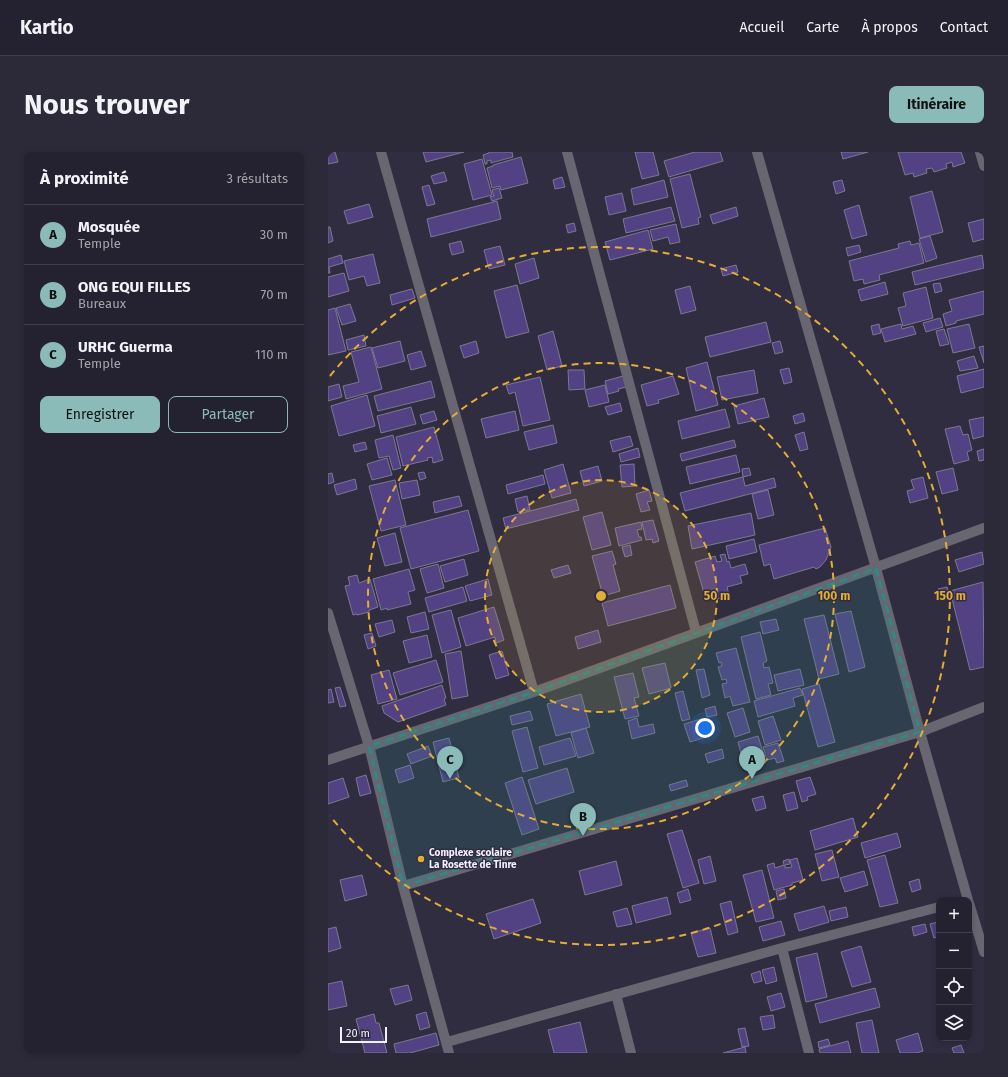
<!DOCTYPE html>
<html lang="fr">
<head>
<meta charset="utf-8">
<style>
  :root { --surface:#242231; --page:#2c2a39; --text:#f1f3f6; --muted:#a3a4ab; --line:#413f4d; --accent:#8bbbb9 }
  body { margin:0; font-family:"Fira Sans",sans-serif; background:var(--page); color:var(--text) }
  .controls { position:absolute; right:12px; bottom:12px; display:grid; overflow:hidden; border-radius:8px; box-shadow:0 2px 6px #0003 }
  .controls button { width:36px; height:36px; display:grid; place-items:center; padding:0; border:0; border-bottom:1px solid var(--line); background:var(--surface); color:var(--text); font:20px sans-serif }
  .scale { position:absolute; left:12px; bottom:10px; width:47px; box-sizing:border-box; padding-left:4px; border:2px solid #f3f1ff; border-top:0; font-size:11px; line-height:14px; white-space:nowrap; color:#f3f1ff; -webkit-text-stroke:3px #302d41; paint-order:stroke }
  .you { position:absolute; left:377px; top:576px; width:14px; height:14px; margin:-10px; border:3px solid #fff; border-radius:50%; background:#1a73e8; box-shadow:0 0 0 6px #1a73e833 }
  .badge { display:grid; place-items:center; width:26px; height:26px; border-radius:50%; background:var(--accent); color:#111; font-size:13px; font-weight:700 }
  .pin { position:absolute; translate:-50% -33px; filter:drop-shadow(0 1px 2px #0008) }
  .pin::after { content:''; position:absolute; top:21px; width:14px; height:12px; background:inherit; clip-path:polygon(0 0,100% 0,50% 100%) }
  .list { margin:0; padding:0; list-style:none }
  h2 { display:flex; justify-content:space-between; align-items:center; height:52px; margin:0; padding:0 16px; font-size:17px }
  h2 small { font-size:13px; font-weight:400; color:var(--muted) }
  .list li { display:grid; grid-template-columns:26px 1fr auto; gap:12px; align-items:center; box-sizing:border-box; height:60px; padding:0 16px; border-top:1px solid var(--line) }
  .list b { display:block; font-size:15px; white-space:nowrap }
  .list p { margin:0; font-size:13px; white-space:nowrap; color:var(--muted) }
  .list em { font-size:13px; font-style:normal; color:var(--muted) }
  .actions { display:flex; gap:8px; padding:12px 16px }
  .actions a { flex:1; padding:9px 0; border:1px solid var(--accent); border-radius:8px; text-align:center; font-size:14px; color:var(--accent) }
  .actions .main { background:var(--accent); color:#111 }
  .icon { flex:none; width:22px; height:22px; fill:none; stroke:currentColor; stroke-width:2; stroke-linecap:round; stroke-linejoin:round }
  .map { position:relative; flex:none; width:656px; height:901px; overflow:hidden; border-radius:8px }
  header { display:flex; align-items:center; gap:24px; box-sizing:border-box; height:56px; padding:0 20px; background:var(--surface); border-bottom:1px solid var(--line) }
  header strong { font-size:19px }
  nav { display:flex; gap:22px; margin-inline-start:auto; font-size:14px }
  .intro { display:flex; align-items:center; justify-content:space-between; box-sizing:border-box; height:96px; padding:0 24px }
  h1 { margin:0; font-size:28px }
  .button { padding:10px 18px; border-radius:8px; background:var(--accent); color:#111; font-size:14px; font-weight:700 }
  main { display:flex; gap:24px; padding:0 24px }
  aside { flex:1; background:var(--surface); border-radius:8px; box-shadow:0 2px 6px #0003 }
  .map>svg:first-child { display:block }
  .building { fill:#524284; stroke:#7c7890 }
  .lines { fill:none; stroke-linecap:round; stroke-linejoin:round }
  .minor { stroke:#676671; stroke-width:10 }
  .marked { fill:#318884; fill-opacity:0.2; stroke:#318884; stroke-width:3; stroke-dasharray:8 5; stroke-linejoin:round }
  .ring { fill:none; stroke:#e4ad35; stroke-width:2; stroke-dasharray:7 5 }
  .poi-dot { fill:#e4ad35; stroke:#302d41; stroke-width:1.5 }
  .labels { text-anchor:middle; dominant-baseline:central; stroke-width:3; stroke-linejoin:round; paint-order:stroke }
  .poi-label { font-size:10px; font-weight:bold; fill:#f3f1ff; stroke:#302d41; text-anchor:start }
  .centre { fill:#e4ad35; stroke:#302d41; stroke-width:2 }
  .ring-label { font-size:12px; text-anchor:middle; font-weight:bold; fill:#e4ad35; stroke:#302d41; stroke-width:3; stroke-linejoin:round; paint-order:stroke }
</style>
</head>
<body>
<header>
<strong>Kartio</strong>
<nav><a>Accueil</a><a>Carte</a><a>À propos</a><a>Contact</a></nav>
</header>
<div class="intro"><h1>Nous trouver</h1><a class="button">Itinéraire</a></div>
<main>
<aside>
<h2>À proximité<small>3 résultats</small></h2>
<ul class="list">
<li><span class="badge">A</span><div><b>Mosquée</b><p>Temple</p></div><em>30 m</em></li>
<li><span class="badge">B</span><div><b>ONG EQUI FILLES</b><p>Bureaux</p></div><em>70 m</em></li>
<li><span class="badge">C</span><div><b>URHC Guerma</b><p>Temple</p></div><em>110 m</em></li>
</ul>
<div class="actions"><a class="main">Enregistrer</a><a>Partager</a></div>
</aside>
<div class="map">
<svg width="656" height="901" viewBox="0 0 656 901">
  <rect width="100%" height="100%" fill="#302d41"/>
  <!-- building -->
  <path class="building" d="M0,0H7L10,10L0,12Z
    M95,0H136L98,10Z
    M161,0H184L185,5L163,11V8L159,9V12H157L155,3L161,1Z
    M307,0H325L331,23L314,27Z
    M367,0H392L395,9L341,25L336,9Z
    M513,0H540L515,7Z
    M570,0H633L637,11L625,15L624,10L618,12L619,16L606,20L604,16L598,17L599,21L586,25L585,21L577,23Z
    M193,5L200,31L173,38L172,34L164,36L159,16L165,14V13Z
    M154,7L164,43L145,48L136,12Z
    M116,20L119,29L106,32L103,24Z
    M362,22L373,65L370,66L371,72L354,76L342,27Z
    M234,25L237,35L227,37L225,28Z
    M336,28L340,45L306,53L303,37Z
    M514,28L517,39L508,42L505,30Z
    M101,33L107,52L99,54L94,35Z
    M171,36L174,46L164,49L162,45L166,44L164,38Z
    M604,39L615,80L592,86L582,45Z
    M294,41L298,59L281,63L277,45Z
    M169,49L173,67L103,85L99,67Z
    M41,52L45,65L20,72L16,59Z
    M531,53L539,83L524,87L516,58Z
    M343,55L347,69L298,81L295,67Z
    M408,55L410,64L385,72L382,63Z
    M656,67V87L645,90L640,71Z
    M246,71L248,79L240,81L238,73Z
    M348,72L352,90L342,92L340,85L325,89L322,78Z
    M0,75H2L5,89L0,91Z
    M320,78L325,97L282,108L277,90Z
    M602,84L609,106L598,110L591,87Z
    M133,89L136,100L124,103L121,92Z
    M582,89L583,93L591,91L596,111L551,123L552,128L536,132L535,127L526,129L521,109L571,96L570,92Z
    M531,93L533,100L520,104L518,96Z
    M172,94L177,113L161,117L156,98Z
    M45,102L52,131L39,134L36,124L21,128L16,109Z
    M13,103L15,111L1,115L2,121H0V107Z
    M654,103L656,116L587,133L584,120Z
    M206,106L211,126L192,132L187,112Z
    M408,113L410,120L395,124L393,117Z
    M16,121L21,139L0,145V125Z
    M557,130L560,142L533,149L530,138Z
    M612,131L614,139L607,141L605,132Z
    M189,133L201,180L178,186L166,139Z
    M362,134L368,158L353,162L347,138Z
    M598,135L605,166L575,174L570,156L578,154L575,141Z
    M84,137L87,146L64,153L62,143Z
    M656,139V162L628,169V171L618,174L615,162L624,159L621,148Z
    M22,152L28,169L14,173L8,156Z
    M7,156L18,199L0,203V158Z
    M612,166L615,175L598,180L595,171Z
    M438,170L443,190L382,205L377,185Z
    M551,172L553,181L545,183L543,174Z
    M573,172L574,177L585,174L588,182L557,190L553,177Z
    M641,172L647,196L625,201L619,177Z
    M616,177L621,192L612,194L608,179Z
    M225,179L234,214L219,218L210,184Z
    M36,183L38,194L20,198L18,188Z
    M72,189L77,209L50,216L44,196Z
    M148,189L151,201L136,206L132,194Z
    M452,189L455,200L447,202L444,191Z
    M656,194V211L651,195Z
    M43,195L54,237L18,247L15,234L31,230L23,200Z
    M93,199L98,214L83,218L79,203Z
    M646,204L650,216L632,219L629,209Z
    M379,210L390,253L368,259L358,216Z
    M461,216L464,230L456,232L452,218Z
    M656,217V235L633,241L629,224Z
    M240,218H256L257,237L241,238Z
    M426,218L430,241L394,248L389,225Z
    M295,224L298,235L290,237L291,239L280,242L277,229Z
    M345,224L351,242L330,248L331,251L319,254L313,233Z
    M212,225L222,268L195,274L187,240L181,242L178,233Z
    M103,229L107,245L50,259L46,244Z
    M11,232L14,245L0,249V235Z
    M277,233L281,250L261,255L257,238Z
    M39,243L47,274L11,284L3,254Z
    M436,246L441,265L410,272L406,254Z
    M292,251L294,259L280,263L277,255Z
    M83,255L88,272L53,281L49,264Z
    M397,257L402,275L354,287L350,269Z
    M106,259L109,268L95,272L92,263Z
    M187,259L191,278L158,286L153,267Z
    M475,261L477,269L467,272L465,264Z
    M656,265V284L645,287L641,268Z
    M225,273L229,291L201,298L196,280Z
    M632,274L635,283L640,282L644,298L639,300L641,308L626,312L617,277Z
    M106,275L115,308L105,311L104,305L99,306L100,308L75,314L68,285Z
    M476,280L480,297L472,299L467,283Z
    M65,283L73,316L65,318L61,304L51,306L47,288Z
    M302,284L305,294L285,300L282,289Z
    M406,288L408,295L354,309L352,302Z
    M37,290L39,297L27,300L25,293Z
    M310,296L312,305L293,310L291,302Z
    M656,297V308L651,309L649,299Z
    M408,303L412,320L362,332L358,315Z
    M59,306L64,323L44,328L39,312Z
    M235,312L243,341L224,346L216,318Z
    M306,312L307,334L294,335L292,313Z
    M270,314L274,329L256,334L252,319Z
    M421,316L423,323L415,325L414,317Z
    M625,316L630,338L614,342L608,320Z
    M96,320L98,326L92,328L90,321Z
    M4,321L6,330L0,332V322Z
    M215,323L217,332L180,342L178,333Z
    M415,325L417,334L446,326L448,335L357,359L352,341Z
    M595,325L600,346L582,351L579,339L586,337L583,328Z
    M27,327L29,337L9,343L6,333Z
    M67,328L78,373L53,379L41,334Z
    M89,328L92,343L74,347L71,331Z
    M321,338L324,349L319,350L322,358L313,360L308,342Z
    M440,338L446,363L430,367L424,342Z
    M131,344L134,354L107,361L105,350Z
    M199,344L202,358L190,360L187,347Z
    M248,347L251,358L178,377L175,366Z
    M140,358L151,399L83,417L72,376Z
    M274,360L283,393L264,398L255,365Z
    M423,361L427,383L364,397L360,374Z
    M325,368L331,389L325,391L324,387L318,388L314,370Z
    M313,370L314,377L309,378L311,385H313L314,388L291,394L287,376Z
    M497,376L503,395L498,408L492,415L488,417L486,415L446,427L442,412L436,414L431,393Z
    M67,381L74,410L57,414L49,386Z
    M426,387L429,400L401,407L398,394Z
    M302,393L304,403L297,405L294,395Z
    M284,399L288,412L285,413L292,439L275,444L264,404Z
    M654,400L656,412L631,420L627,408Z
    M397,402L399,410L401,409L403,416L417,412L420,422L412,424L414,431L399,435L401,443L386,448L383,439L376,441L367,410L387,404L389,410L394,409L392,403Z
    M136,407L140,423L117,430L112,414Z
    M110,412L116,436L99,441L92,417Z
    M240,413L243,421L226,426L223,418Z
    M81,417L87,438L80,440L83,452L59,458V456L53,458L45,427Z
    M29,423L31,431L42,427L50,455L41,458V460L29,463V462L25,463L17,434L22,433L20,425Z
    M160,427L164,443L142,449L137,434Z
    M655,430L656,515L642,518L622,439Z
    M342,433L348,456L280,474L274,451Z
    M135,435L139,449L101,460L97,446Z
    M619,435L621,442L612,444L610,437Z
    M166,455L176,488L168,491L167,485L138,494L130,466Z
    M123,458L133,495L114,501L104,463Z
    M523,459L537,515L521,520L507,462Z
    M97,460L101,477L83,481L79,465Z
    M496,463L511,522L491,527L476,467Z
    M448,467L451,478L435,482L432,470Z
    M64,468L67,480L51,485L47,472Z
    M270,478L273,490L250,497L247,485Z
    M432,480L439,509L435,511L436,516L441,515L445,531L440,532L443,543L428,547L413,485Z
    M44,481L48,494L40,497L36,483Z
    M99,483L104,505L81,511L75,489Z
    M408,496L422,550L405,554L402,544L397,546L394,532L399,531L398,527L394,528L390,515L394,514L393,510L391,511L388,501Z
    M133,499L140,544L124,547L117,502Z
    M174,499L181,523L168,527L161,503Z
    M108,508L115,530L72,543L65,521Z
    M337,511L343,536L321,542L314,516Z
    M376,517L382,543L374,546L368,518Z
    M472,517L476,533L450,539L446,523Z
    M61,518L69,547L50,552L43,523Z
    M305,521L311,545L306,546L311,564L297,567L286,525Z
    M491,532L507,590L490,595L474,537Z
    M114,533L118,546L116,547L118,553L70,570L56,561L54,554Z
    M12,535L18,554L12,555L7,536Z
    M472,536L475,543L465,546L467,554L430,565L426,549Z
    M3,537L6,550L0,551V538Z
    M355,539L362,567L354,569L347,541Z
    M253,542L262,575L228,584L219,552Z
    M387,554L389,563L379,565L377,557Z
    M415,556L422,580L407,585L399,561Z
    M202,559L205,568L184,573L182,564Z
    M445,564L453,588L437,593L430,569Z
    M309,566L311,575L325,572L327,581L304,587L300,569Z
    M373,567L378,585L362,590L356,572Z
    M199,575L210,616L195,620L184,579Z
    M258,576L266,601L250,606L243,581Z
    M430,584L438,610L417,616L410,590Z
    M121,586L131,626L115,630L105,590Z
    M242,586L248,604L216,613L211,595Z
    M450,591L456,609L449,611L447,606L439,608L435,595Z
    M100,594L104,604L83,612L79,602Z
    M394,597L396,606L380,611L377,602Z
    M82,613L86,626L71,631L67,618Z
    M239,616L246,640L208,652L200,628Z
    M38,623L43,641L32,644L28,626Z
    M194,625L211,677L194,683L177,631Z
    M482,625L488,642L479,645L480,648L474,650L468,629Z
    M15,626L21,645L0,652V631Z
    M358,628L360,634L343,639L341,633Z
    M466,640L470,656L459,659L455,643Z
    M435,644L438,656L428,659L424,647Z
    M525,666L530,685L487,698L482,679Z
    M354,678L371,731L355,736L339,682Z
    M569,681L573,695L537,706L533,691Z
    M504,698L511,725L494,729L487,702Z
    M557,703L570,751L552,755L539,708Z
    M382,704L388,729L376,732L370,708Z
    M469,706L475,728L464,731V733L446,738L439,713L446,711L447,716L456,713L455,709L461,707L462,712L457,713V716L464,715L462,708Z
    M288,709L294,733L257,743L251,719Z
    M434,718L446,766L428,770L415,723Z
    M536,719L540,733L517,740L512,726Z
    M34,723L39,743L17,749L12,728Z
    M591,727L593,737L584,740L581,730Z
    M360,737L363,748L352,751L349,741Z
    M456,737L458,746L450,748L448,739Z
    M339,745L343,762L308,771L304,754Z
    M205,747L213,771L166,787L158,762Z
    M403,749L410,780L400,783L392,752Z
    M496,754L501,770L471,779L466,762Z
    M518,755L520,765L503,769L501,759Z
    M299,756L304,772L289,775L285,760Z
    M453,769L457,783L435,789L431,775Z
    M610,770L611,784L606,786L602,772Z
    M597,772L599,780L586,784L584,775Z
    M8,775L13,796L0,800V777Z
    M382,776L388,801L370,805L363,781Z
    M533,794L543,830L524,835L513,800Z
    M489,801L499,845L478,850L468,806Z
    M446,815L449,829L438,832L434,818Z
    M432,819L434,829L426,831L423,822Z
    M14,829L19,854L0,858V832Z
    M80,833L84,848L67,853L62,837Z
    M547,836L552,855L492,871L487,852Z
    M453,841L457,855L443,859L439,845Z
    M98,860L102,875L92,878L88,863Z
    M46,862L48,871H51L59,901H37L28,867Z
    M445,863L447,876L435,878L432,865Z
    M544,868L551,901H534L528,871Z
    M252,870L259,901H226L220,878Z
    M417,876L421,894L414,895L410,877Z
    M108,881L111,893L82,901H68L66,892Z
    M590,881L595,899L588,901H572L568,888Z
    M500,887L502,893L491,896L490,890Z
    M520,889L523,901H492L491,897Z
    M633,893L636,901H626L624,896Z
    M417,895L418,901H395Z"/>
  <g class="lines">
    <!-- minor -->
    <path class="minor" d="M53,0L206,540
      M239,0L368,480
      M429,0L548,416L592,580L640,748
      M652,0L656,14
      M0,461L41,594L75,734L121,901
      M0,608L206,540L656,376
      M75,734L592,580L656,555
      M641,751L656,800
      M454,796L481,901
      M288,842L303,901
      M119,890L454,796L611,755"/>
  </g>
  <!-- marked area -->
  <path class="marked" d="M548,416L592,580L75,734L41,594L206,540Z"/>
  <!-- distance rings -->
  <circle cx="273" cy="444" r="116" fill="#e4ad35" fill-opacity=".12"/>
  <g class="ring">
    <circle cx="273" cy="444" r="116"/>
    <circle cx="273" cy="444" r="233"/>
    <path d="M2 224A349 349 0 1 1 2 664"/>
  </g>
  <!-- markers -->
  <circle class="poi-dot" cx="93" cy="707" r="4"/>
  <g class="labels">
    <!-- poi labels -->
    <g class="poi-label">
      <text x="101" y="701">Complexe scolaire<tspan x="101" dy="12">La Rosette de Tinre</tspan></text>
    </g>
  </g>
  <circle cx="273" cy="444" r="6" class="centre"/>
  <g class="ring-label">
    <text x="389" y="448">50 m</text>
    <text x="506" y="448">100 m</text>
    <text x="622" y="448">150 m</text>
  </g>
</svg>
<div class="controls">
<button>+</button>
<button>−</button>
<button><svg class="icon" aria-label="locate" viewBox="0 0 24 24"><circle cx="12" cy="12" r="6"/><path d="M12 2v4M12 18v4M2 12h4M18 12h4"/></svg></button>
<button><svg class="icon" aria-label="layers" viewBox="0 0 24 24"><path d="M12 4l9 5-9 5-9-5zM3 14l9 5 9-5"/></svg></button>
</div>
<div class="scale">20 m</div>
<div class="you"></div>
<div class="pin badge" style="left:424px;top:627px">A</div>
<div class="pin badge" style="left:255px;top:684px">B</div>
<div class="pin badge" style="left:122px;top:627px">C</div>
</div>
</main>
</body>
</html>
